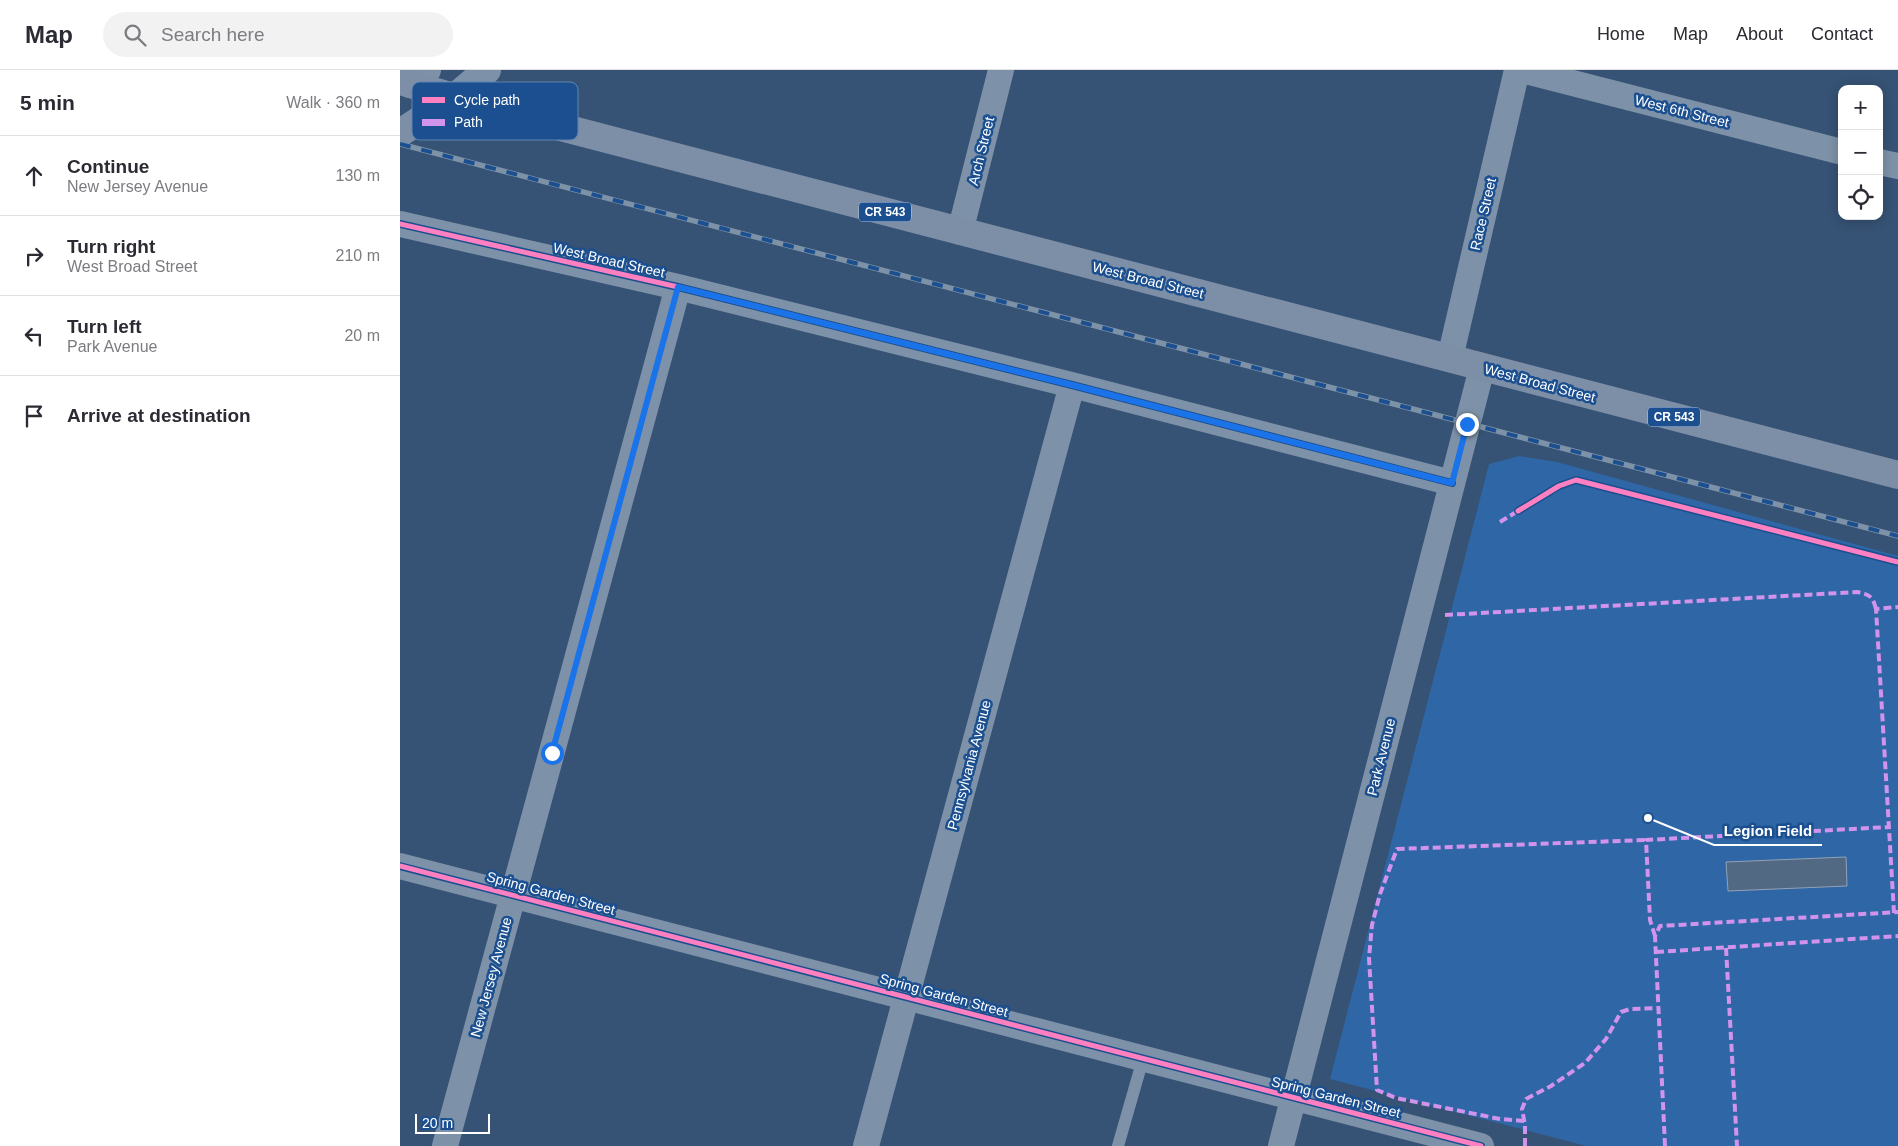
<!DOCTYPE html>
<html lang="en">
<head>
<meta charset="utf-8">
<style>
  :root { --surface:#fff; --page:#f2f2f3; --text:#2b2b33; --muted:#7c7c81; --line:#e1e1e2 }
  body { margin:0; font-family:Helvetica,sans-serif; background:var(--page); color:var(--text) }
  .controls { position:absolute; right:15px; top:15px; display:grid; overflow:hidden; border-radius:10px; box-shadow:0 2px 12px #0003 }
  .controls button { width:45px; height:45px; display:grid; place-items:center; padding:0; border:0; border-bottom:1px solid var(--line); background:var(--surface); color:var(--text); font:25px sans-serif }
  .scale { position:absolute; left:15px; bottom:12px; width:75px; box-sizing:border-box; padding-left:5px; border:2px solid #fff; border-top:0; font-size:14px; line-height:18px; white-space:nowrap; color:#fff; -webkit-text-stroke:4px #1b4f8f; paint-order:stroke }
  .stop { position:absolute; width:15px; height:15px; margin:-11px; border:4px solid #1a73e8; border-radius:50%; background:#fff }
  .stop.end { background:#1a73e8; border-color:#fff; box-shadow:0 1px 5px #0008 }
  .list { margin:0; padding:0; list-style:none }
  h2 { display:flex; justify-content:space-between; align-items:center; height:65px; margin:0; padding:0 20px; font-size:21px }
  h2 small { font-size:16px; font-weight:400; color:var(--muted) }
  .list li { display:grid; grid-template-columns:32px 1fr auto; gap:15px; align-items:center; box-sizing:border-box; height:80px; padding:0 20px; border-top:1px solid var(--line) }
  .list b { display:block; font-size:19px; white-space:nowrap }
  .list p { margin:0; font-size:16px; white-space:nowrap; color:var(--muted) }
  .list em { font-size:16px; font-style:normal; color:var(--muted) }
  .icon { flex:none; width:28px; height:28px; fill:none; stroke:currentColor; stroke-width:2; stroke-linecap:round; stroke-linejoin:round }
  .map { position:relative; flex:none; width:1498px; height:1076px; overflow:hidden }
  header { display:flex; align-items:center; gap:30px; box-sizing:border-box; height:70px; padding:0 25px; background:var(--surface); border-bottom:1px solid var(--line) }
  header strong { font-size:24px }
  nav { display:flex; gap:28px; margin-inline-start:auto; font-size:18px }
  .search { width:350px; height:45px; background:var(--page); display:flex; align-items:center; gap:12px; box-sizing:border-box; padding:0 18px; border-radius:28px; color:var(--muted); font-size:19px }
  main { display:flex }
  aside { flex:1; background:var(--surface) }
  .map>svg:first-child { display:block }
  .green { fill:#2f66a5 }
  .building { fill:#526984; stroke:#92a2b6 }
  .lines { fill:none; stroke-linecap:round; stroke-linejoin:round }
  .service { stroke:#7d92a8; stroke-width:12 }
  .minor { stroke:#7d92a8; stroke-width:26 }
  .tertiary { stroke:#7d92a8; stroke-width:28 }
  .primary { stroke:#7d8ea7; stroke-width:28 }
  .rail-casing { stroke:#7e92a7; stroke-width:5.5 }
  .rail { stroke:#1b4f8f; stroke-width:4; stroke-dasharray:11; stroke-linecap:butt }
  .quiet { stroke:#d193ec; stroke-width:4; stroke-dasharray:8 4; stroke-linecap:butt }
  .cycleway-casing { stroke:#1b4f8f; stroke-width:8 }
  .cycleway { stroke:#ff80c0; stroke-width:5 }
  .route { stroke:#1a73e8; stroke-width:6 }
  .labels { text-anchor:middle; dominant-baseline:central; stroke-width:5; stroke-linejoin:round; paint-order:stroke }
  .shield { fill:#1b4f8f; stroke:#bbcadd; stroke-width:1 }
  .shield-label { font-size:12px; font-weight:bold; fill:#fff }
  .street-label { font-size:14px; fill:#fff; stroke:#1b4f8f }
  .key { fill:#1b4f8f; stroke:#5f84b1; stroke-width:1 }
  .key-label { font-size:14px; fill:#fff }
  .leader { fill:none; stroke:#fff; stroke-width:2 }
  .callout-dot { fill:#fff; stroke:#1b4f8f; stroke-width:2 }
  .callout-label { font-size:15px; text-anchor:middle; font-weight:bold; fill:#fff; stroke:#1b4f8f; stroke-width:5; stroke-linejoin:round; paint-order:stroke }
</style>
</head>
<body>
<header>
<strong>Map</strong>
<div class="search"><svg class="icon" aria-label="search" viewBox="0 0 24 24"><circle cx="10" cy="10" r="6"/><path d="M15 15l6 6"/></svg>Search here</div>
<nav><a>Home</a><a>Map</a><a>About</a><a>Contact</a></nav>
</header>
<main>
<aside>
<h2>5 min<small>Walk · 360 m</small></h2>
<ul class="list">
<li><svg class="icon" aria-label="ahead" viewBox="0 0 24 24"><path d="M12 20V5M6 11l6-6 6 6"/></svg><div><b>Continue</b><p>New Jersey Avenue</p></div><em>130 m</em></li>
<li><svg class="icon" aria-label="right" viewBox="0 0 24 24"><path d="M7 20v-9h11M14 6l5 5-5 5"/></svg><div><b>Turn right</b><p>West Broad Street</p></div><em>210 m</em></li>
<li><svg class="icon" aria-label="left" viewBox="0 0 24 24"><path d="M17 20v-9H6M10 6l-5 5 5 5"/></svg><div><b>Turn left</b><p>Park Avenue</p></div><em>20 m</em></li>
<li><svg class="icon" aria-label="arrive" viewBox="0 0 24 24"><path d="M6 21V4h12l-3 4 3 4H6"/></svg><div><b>Arrive at destination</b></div></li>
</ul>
</aside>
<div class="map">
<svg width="1498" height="1076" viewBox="0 0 1498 1076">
  <rect width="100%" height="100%" fill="#365274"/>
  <!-- green -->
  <path class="green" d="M1119,386L1157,392L1498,486V1076H1186L930,1009L1089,394Z"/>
  <!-- building -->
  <path class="building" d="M1446,787L1447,816L1328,821L1326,792Z"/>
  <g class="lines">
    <!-- service -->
    <path class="service" d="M718,1076L743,989"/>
    <!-- minor -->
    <path class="minor" d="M1122,0L1442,82
      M1479,92L1498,96
      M0,154L278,217L672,315L1052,413
      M560,162L601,0
      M1050,288L1117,0
      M0,796L1081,1076
      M45,1076L278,217
      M466,1076L672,315
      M881,1076L1082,298"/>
    <!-- tertiary -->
    <path class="tertiary" d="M10,14L27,0
      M55,27L87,0"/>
    <!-- primary -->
    <path class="primary" d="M0,11L103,42L1498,405
      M0,63L55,27"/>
    <defs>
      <path id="rail" d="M0,74L1498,466"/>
    </defs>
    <!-- rail casing -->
    <use href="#rail" class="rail-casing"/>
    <!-- rail -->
    <use href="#rail" class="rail"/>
    <!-- quiet -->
    <path class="quiet" d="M1100,452L1121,439
      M1045,545L1457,522C1470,524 1473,527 1476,539
      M1494,843L1476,539L1498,537
      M1255,866L1250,850L1246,770L1489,757
      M1326,878L1337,1076
      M1256,882L1498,866
      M1124,1051L1100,1049L996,1028L977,1020L969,888L972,855L980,824L997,779L1246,770
      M1125,1076V1055L1122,1039L1126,1029L1151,1016L1185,993L1206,969L1221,942L1230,939L1259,938
      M1265,1076L1255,866L1260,856L1498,842"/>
    <defs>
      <path id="cycleway" d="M0,154L278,217L672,315L1052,413
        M1118,441L1159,416L1176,410L1498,492
        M0,796L1081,1076"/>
    </defs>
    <!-- cycleway casing -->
    <use href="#cycleway" class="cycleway-casing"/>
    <!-- cycleway -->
    <use href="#cycleway" class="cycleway"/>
  </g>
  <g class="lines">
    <!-- route -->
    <path class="route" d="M152,683L278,217L672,315L1052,413L1067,354"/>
  </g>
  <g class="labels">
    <!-- shield labels -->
    <g class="shield">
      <rect x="459" y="132.5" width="52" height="19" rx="4"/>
      <rect x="1248" y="337.5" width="52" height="19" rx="4"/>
    </g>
    <g class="shield-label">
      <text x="485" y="142">CR 543</text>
      <text x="1274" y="347">CR 543</text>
    </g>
    <!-- street labels -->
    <g class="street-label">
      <text transform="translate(1282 41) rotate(14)">West 6th Street</text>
      <text transform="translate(581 81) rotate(-76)">Arch Street</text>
      <text transform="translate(1083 144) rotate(-77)">Race Street</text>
      <text transform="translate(209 190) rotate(13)">West Broad Street</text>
      <text transform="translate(748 210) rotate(14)">West Broad Street</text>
      <text transform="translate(1140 313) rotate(15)">West Broad Street</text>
      <text transform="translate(981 687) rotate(-76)">Park Avenue</text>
      <text transform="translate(569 695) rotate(-75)">Pennsylvania Avenue</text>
      <text transform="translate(151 823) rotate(15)">Spring Garden Street</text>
      <text transform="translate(91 907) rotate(-75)">New Jersey Avenue</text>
      <text transform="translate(544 925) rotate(15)">Spring Garden Street</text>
      <text transform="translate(936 1027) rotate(14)">Spring Garden Street</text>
    </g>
  </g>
  <!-- legend -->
  <rect x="12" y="12" width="166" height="58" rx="8" class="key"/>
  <rect x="22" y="27" width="23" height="6" fill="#ff80c0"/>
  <rect x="22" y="49" width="23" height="7" fill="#d193ec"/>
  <g class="key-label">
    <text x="54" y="35">Cycle path</text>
    <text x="54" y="57">Path</text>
  </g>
  <!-- callouts -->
  <path class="leader" d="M1248 748L1314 775H1422"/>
  <circle class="callout-dot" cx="1248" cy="748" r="5"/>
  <g class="callout-label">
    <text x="1368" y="766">Legion Field</text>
  </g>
</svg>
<div class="controls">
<button>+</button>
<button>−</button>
<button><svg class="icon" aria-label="locate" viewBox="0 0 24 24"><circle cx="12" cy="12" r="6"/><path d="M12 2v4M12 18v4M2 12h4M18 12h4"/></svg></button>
</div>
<div class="scale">20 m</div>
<div class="stop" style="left:152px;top:683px"></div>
<div class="stop end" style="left:1067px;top:354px"></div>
</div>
</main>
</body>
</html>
